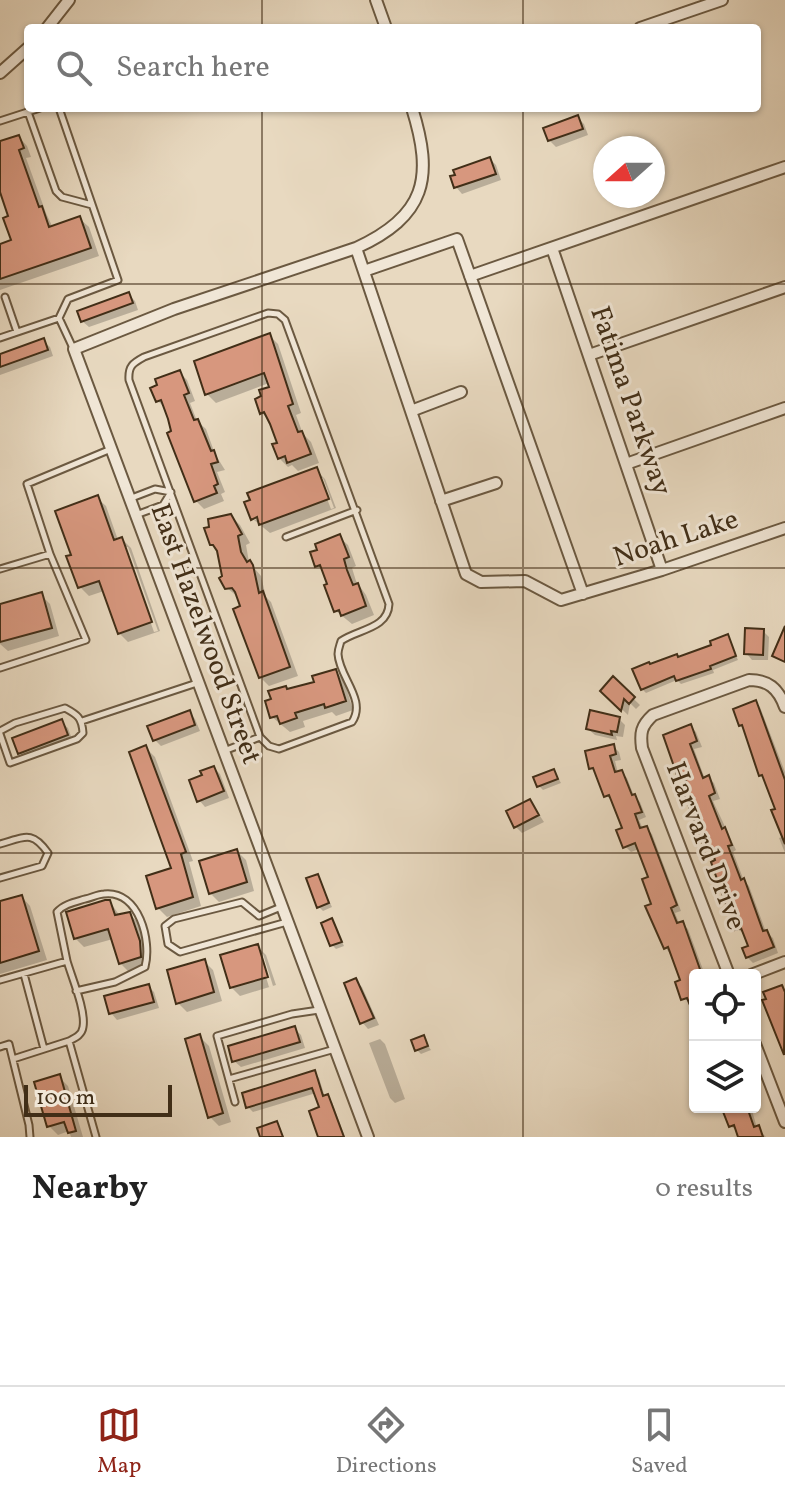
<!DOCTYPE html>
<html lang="en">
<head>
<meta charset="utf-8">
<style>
  :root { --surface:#fff; --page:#f2f2f2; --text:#222; --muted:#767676; --line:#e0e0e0; --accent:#8f2418 }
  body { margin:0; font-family:Vollkorn,serif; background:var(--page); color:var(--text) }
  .controls { position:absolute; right:24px; bottom:24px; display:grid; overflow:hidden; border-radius:8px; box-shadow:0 2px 6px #0004 }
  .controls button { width:72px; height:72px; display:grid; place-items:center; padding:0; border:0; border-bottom:2px solid var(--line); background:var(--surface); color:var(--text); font:40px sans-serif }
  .compass { position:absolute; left:593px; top:136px; width:72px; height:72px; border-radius:50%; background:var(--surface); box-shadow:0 2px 6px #0004; rotate:249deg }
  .scale { position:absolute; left:24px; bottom:20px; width:148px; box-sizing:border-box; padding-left:8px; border:4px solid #412e17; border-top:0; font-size:22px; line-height:28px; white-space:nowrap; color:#412e17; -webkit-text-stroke:6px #f0e6d6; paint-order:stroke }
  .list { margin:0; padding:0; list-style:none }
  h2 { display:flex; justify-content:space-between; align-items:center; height:104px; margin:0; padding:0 32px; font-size:34px }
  h2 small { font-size:26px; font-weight:400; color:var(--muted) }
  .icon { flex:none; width:44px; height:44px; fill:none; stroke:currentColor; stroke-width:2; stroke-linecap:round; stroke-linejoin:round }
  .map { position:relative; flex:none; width:785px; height:1137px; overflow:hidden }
  .search { position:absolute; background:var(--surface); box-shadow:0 2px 6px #0004; left:24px; right:24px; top:24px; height:88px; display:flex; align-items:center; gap:20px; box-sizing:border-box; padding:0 28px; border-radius:8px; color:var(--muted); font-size:30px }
  .sheet { height:248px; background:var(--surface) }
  nav { display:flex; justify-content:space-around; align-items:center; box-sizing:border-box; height:112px; border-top:2px solid var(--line); background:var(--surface); font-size:22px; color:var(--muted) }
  nav a { display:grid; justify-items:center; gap:4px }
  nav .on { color:var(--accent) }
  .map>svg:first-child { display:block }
  .shadow { fill:#0003; fill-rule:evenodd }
  .building { fill:#d7977e; stroke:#412e17; stroke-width:2 }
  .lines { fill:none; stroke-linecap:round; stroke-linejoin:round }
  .service-casing { stroke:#6b5941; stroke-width:9 }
  .minor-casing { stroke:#6b5941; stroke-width:14 }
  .service { stroke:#f0e6d6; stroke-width:5 }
  .minor { stroke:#f0e6d6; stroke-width:10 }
  .grid { fill:none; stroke:#412e17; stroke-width:2; stroke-opacity:0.55 }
  .labels { text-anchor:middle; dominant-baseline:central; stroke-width:6; stroke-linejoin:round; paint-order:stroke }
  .street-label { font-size:28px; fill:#412e17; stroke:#f0e6d6 }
</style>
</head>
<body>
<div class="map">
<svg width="785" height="1137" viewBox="0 0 785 1137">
  <rect width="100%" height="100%" fill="#e8d9c0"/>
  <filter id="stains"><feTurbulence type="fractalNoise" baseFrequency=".0025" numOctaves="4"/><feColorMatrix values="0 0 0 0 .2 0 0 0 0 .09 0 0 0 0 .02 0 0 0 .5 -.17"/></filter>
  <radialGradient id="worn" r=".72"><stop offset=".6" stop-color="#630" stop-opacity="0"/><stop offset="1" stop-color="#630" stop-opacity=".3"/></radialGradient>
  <!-- shadow -->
  <path class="shadow" d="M577,117L584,124L588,135L556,147L549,140Z
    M19,137L27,146L31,157L26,158L46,213L53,228L80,219L89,227L99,256L0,290V246L14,242L11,218L0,187V143Z
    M490,159L496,165L501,180L462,194L456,187Z
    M129,295L135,301L138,310L89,327L82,321Z
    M269,335L278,344L301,413L296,415L303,434L311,442L319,463L298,471L292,465L288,467L279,458V444L270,421L262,413L271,388L269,383L216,403L207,394Z
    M43,341L50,347L53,356L0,375V356Z
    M179,372L187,380L195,401L190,403L197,421L206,429L215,454L225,470L217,472L225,492L221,494L224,501L204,509L196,501L166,409L158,401Z
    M316,470L325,479L336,508L270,533L254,520L267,516L265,512L254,516V520L252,518L247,504L253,501L250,494ZM319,478H323L334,508L331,509Z
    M97,498L106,506L118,540L122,539L131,548L160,631L128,642L119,633L104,591L89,596L80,587L73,556ZM124,547H128L158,631L154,632Z
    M231,516L240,525L250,543L246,545L249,562L261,576L266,597L271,602L298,676L269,686L260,677L243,607L238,597L227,588L219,552L212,544Z
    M339,537L348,545L356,566L352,568L356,581L366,595L374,615L352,624L336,611L326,574L317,565Z
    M41,595L50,604L59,636L8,651L0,644V606Z
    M763,631L769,637L768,660H752L746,653Z
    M727,637L738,660L713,670L714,673L681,684L677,680L646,693L642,689L650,666L714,646Z
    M335,671L344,680L353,710L336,716L332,712L303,721L305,727L290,732L272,717L289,691L316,683Z
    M613,679L640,705L636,709L630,703L628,715L603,691Z
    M755,702L760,707L785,772V853L779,838L784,836L778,810L735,710Z
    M189,712L195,719L200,731L161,746L155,740Z
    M619,719L625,725L623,737L616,736L617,740L595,735L588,729Z
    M61,722L68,728L73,742L26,760L20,753Z
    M690,726L696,732L702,747L694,749L705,779L708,778L714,783L720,799L713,801L736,850L733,852L744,881L749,886L766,932L773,938L778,953L753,963L747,957L750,947L745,934L737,929L714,851L711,852L706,846L688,782L686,783L680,777Z
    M613,746L619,752L621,760L615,761L618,773L621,772L627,778L634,796L640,802L646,817L639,820L643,829L646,828L652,834L681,911L675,913L680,925L682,924L688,929L705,975H695V992L666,948L654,905L650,878L639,849L631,852L625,846V829L612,801L606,795L598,774L591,768Z
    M146,748L155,757L193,861L189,862L201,906L167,917L158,908L174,870Z
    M214,768L220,774L229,798L205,807L199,800L204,776Z
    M554,771L561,783L543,790L539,786Z
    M530,801L544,822L522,833L516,827Z
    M237,851L246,860L254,891L219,902L210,893Z
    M317,876L332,907L323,911L319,907Z
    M22,897L30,906L47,960L0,974V903Z
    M110,902L120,916L128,913L138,922L148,951L149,966L129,972L120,963L113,939L84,947L75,938Z
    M332,921L344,946L336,949L332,945Z
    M257,946L266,955L276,985L240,996L231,987ZM259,954H263L273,986L269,987Z
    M204,961L213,970L222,1001L187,1012L178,1003Z
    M355,981L362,987L379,1025L368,1029L362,1022Z
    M148,986L154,992L159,1008L117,1020L111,1013Z
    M294,1028L301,1035L305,1048L241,1067L234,1061Z
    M200,1037L209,1046L231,1122L219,1126L210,1117Z
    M423,1038L431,1050L421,1054L417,1050Z
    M380,1039L385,1044L405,1099L395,1103L390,1098L369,1043Z
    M314,1073L319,1078L325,1097L332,1102L345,1137H320L322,1108L316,1093L253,1112L248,1107Z
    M59,1077L68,1086L83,1137H71L69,1131L58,1135L49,1126Z
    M728,1107H751L757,1128L766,1137H741L738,1131L730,1126Z"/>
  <!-- building -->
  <path class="building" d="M578,115L583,129L548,141L543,128Z
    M19,135L24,148L19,150L39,207L42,206L49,227L80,216L91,248L0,279V244L11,240L3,218L8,216L0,192V141Z
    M490,157L496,174L454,188L450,176L455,175L453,170Z
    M129,292L133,303L81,322L77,311Z
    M270,333L293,404L288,406L298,432L302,431L311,454L287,463L285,456L278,459L272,444L277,443L270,424L264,412L260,414L255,399L261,396L259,390L269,387L264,373L205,395L194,361Z
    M44,338L48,350L0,367V354Z
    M180,370L189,393L184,395L194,420L198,419L211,451L214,450L218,462L211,464L218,484L214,486L217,493L194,502L167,433L171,431L168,419L161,400L156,402L150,388L157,385L155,379Z
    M317,467L329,499L259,525L257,517L251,520L244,502L250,500L247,493Z
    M98,495L114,540L122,537L152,622L118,634L99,581L78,588L66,556L71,555L55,511Z
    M231,514L242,534L238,536L241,552L247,562L250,560L253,565L259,593L263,591L290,667L259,678L233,609L240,606L235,592L232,588L225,589L219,578L222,576L217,551L213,545H210L204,528L209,527L208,519Z
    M340,534L349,557L344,559L347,570L353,585L358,583L366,606L341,616L339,610L334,612L324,585L327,584L320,565L315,567L310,552L317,550L315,544Z
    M42,592L52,628L0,642V604Z
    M785,626V662L772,656Z
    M745,628L764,629L763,655L744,654Z
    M728,634L736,656L710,666L711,669L676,681L674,676L641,690L632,669L649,662L650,664L677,654L678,657L711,645L710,641Z
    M336,669L346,701L325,708L324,704L295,713L297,718L280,724L277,716L270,718L265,701L271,699L268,691L286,686L287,689L314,682L312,676Z
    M613,676L635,697L629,704L624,699L621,711L600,691Z
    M756,700L785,780V844L771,810L775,809L762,775L759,776L742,725L739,726L733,709Z
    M190,710L195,725L153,741L147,726Z
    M590,710L620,717L617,732L611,731L612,735L586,729Z
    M62,719L68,735L18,754L12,738Z
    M691,724L697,741L690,744L703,778L709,775L715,793L709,796L722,829L725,827L732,845L728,846L741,880L744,878L763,931L767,930L774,947L746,958L742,948L748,946L741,928L735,930L711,862L715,860L710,845L704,847L684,793L690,791L684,776L678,778L663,735Z
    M614,744L616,754L610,756L615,772L622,770L632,795L635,794L642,812L635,814L640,828L647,826L677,905L671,908L677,923L683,921L702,975H695V1017L687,998L681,1000L675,982L680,980L668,947L664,949L645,906L651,904L642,879L648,877L635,843L623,848L616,830L622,828L609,795L604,797L593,768L589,769L585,751Z
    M146,745L186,852L181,854L193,897L156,909L146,876L171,868L129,752Z
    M214,766L224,791L197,802L189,780L202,775L200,771Z
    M554,769L558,779L537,787L533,777Z
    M530,799L539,815L514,828L506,811Z
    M237,849L247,882L209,894L199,861Z
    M318,874L329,903L317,908L306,878Z
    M22,895L39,951L0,963V901Z
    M105,900H110L115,915L130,912L140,941L141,957L119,964L108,929L74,939L66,912Z
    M332,918L342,942L330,946L321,923Z
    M258,944L268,977L230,988L220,955Z
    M205,959L214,992L176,1004L167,970Z
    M356,978L374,1018L360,1024L344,983Z
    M149,984L154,1002L109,1014L104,996Z
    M782,985L785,992L784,1055L762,1000L766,999L763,992Z
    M295,1026L300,1042L232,1062L228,1046Z
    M200,1034L223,1113L208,1118L185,1039Z
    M424,1035L428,1046L415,1051L411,1040Z
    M315,1070L323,1096L328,1094L344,1137H318L309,1111L319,1107L312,1088L246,1108L242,1093Z
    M60,1074L76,1131L68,1133L64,1122L47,1127L34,1082Z
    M728,1107H747L754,1127L759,1125L763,1137H738L734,1125L729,1127L722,1109Z
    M277,1121L283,1137H260L257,1128Z"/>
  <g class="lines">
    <defs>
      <path id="service" d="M59,108L118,280L68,299L59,318L73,348
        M28,112L56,191L62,197L92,205
        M0,121L40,108
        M5,297L17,332
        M268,313L278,314L285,320L389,604C388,629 358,629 341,641C340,645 338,649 338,654C339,677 367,700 352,722L279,749L269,746L260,737L129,380C128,366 133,363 144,357Z
        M0,338L59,318
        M129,499L155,489L171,492L163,505L136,515
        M286,537L357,510
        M0,569L50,554L27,484L111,449
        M0,668L86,640L50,554
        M82,721L197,683
        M0,731L15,723L65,708C78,715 82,718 83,733L77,739L10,763L0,734
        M224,751L260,737
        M0,844C25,837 32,830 48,853L42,866L0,878
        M281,907L259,916L242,902L174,919L165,926L168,944L180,952L287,922
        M67,961L57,912C64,904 75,902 85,899C91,898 98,894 104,894C139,890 152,941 145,967L115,982L76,991
        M24,974L44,1049
        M0,980L67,961C72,978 86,1011 83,1027C82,1035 75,1038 69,1041
        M0,1047L9,1044L29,1125L30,1137
        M13,1059L69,1041L96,1137
        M229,1079L335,1049
        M235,1102L217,1036L292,1014L319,1010"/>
      <path id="minor" d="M376,0L386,28
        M47,28L69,0
        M640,28L722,0
        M0,73L28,48
        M356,248L466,574L481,582L525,581L561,600L662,570L785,528
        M552,248L662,570
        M364,271L457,239L583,594
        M470,276L785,167
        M589,355L785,287
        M411,411L461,392
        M626,464L785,408
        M441,501L496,483
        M729,975L642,748C640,733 641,726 653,715L749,680C768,680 778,688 785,707
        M751,975L785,962
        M755,1044L785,1122
        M368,1137L74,349L174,309L356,248C426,216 434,178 412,108"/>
    </defs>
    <!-- service casing -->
    <use href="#service" class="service-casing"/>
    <!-- minor casing -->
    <use href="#minor" class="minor-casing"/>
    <!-- service -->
    <use href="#service" class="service"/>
    <!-- minor -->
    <use href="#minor" class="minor"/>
  </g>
  <!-- grid -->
  <path class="grid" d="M262,0V28M523,0V28M262,108V1137M523,108V1137M0,284H785M0,568H785M0,853H785"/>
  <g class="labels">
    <!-- street labels -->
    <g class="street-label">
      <text transform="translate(630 401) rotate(71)">Fatima Parkway</text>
      <text transform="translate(676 539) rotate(-18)">Noah Lake</text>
      <text transform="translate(205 634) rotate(70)">East Hazelwood Street</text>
      <text transform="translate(705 846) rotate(69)">Harvard Drive</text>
    </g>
  </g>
  <rect width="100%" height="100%" filter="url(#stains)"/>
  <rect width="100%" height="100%" fill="url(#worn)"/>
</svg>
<div class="controls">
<button><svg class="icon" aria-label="locate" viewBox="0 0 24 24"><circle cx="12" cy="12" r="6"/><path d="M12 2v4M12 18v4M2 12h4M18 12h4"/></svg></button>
<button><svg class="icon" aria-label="layers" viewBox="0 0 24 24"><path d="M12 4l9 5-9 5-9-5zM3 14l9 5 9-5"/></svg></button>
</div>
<svg class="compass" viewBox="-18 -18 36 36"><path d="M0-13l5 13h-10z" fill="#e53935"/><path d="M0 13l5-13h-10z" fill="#767676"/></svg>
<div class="scale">100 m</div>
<div class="search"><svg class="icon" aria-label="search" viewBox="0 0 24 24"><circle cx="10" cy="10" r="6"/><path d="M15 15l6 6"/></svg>Search here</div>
</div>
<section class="sheet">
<h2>Nearby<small>0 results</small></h2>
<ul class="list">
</ul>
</section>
<nav>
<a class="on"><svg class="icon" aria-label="map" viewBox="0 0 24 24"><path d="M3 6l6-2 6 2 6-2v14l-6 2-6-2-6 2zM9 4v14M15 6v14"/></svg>Map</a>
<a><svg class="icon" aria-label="directions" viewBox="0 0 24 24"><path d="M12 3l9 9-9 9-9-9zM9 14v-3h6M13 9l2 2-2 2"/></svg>Directions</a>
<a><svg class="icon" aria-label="saved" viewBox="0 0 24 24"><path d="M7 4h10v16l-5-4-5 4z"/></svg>Saved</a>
</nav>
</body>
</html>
